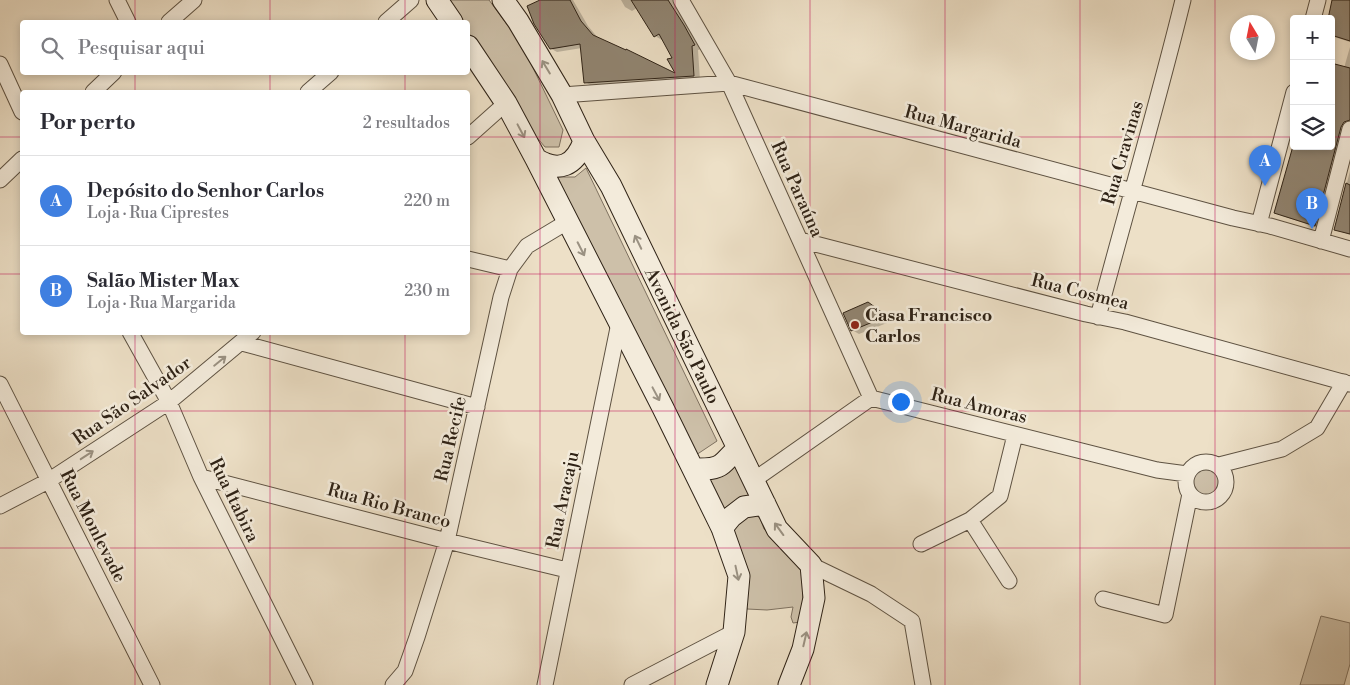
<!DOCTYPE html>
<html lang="pt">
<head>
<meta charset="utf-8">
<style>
  :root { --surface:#fff; --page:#f7f7f7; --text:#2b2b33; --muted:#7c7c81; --line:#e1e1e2; --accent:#d93025 }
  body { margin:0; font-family:"Libre Bodoni",serif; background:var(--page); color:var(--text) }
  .controls { position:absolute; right:15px; top:15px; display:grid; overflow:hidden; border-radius:5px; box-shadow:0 2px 8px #0003 }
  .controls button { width:45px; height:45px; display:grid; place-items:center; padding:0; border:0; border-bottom:1px solid var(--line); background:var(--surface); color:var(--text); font:25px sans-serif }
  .compass { position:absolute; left:1230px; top:15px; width:45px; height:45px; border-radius:50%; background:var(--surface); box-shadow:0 2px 8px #0003; rotate:350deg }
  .you { position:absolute; left:900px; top:401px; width:18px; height:18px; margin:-12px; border:4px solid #fff; border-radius:50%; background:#1a73e8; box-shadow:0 0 0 8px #1a73e833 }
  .badge { display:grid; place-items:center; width:32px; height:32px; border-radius:50%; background:var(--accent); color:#fff; font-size:16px; font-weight:700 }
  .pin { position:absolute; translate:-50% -41px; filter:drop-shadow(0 1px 2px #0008) }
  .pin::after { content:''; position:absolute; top:26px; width:18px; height:15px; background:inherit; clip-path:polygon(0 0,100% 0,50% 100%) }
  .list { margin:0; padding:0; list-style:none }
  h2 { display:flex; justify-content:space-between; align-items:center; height:65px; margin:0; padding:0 20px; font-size:21px }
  h2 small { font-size:16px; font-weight:400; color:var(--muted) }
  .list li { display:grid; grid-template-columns:32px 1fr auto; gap:15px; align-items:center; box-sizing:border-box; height:90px; padding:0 20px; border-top:1px solid var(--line) }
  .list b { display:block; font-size:19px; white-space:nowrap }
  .list p { margin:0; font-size:16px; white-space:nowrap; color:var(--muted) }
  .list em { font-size:16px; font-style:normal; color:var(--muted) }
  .icon { flex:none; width:28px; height:28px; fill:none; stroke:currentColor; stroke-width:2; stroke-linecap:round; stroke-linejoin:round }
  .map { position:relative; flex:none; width:1350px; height:685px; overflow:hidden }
  .search { position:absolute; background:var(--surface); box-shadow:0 2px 8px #0003; left:20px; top:20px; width:450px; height:55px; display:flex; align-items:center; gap:12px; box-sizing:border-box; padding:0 18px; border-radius:5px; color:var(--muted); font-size:19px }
  .panel { position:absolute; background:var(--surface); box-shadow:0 2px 8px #0003; left:20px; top:90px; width:450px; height:245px; border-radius:5px }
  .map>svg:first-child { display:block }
  .green { fill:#cdc0a9; stroke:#7e7160 }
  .shadow { fill:#0003 }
  .building { fill:#918572; stroke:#2e2216 }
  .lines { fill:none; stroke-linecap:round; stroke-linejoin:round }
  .street-casing { stroke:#5e5242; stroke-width:17 }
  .secondary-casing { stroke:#2e2216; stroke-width:23 }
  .street { stroke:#f3ebdb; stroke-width:15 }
  .secondary { stroke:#f3ebdb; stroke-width:21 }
  .oneway { stroke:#9a9182 }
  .grid { fill:none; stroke:#c2185b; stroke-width:1; stroke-opacity:0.55 }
  .poi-dot { fill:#8f2418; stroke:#f3ebdb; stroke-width:2 }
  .labels { text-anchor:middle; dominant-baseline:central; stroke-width:5; stroke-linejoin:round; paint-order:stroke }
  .street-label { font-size:18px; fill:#2e2216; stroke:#f3ebdb }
  .poi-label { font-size:18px; font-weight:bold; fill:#2e2216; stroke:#f3ebdb; text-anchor:start }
</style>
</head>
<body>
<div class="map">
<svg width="1350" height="685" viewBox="0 0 1350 685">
  <rect width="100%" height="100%" fill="#ede0c7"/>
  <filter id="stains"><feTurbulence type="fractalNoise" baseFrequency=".004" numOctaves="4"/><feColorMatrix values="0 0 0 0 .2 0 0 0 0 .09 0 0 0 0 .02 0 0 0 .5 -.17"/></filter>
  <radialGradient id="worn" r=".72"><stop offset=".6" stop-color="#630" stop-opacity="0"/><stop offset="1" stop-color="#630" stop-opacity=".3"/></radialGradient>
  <!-- green -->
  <path class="green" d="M448,0H489L522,45L563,130L559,147H545L528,127L468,32V22H462Z
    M586,168L717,441L696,455L555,177H575Z
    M736,458L754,497L722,518L700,476Z
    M1191 482a14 14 0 1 1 28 0a14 14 0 1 1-28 0Z
    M753,513L760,518L764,529L785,550L804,573C802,590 804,606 800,622L793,623L791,617L793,607L767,610L747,609L728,533Z
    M1321,616L1350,623V664L1344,685H1300Z"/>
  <!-- shadow -->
  <path class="shadow" d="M543,0H573L588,26L599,39L679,76L674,59L664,39L662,40L655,36L637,8L632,11L625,7L621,0H679L701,49L698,50L700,80L592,86L585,82L582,48L557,52L550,48Z
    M1334,0H1350V42L1331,36Z
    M1350,47V128L1322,229L1282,216L1275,212L1331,146L1344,68Z
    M1350,171V235L1335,229Z
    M875,308L892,321L859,334L852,330Z"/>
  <!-- building -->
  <path class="building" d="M540,0H570L581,21L593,35L626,50V49L675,73L667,59L672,58L659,34L654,37L631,0H668L684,25L695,45L692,46L694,76L584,83L580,44L550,49L534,24L527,6Z
    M1332,0H1350V41L1331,35V19H1328Z
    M1331,63L1350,68V120L1344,122L1341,127L1315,226L1274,213L1293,146H1331Z
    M1346,183L1350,185V234L1334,230Z
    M868,302L887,316L851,331L843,313Z"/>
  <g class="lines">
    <defs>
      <path id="street" d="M117,0L128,22
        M681,0L729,83L871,398
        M1313,19L1318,0
        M169,22L194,0
        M386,22L411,0
        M0,64L22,112
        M93,92L114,72
        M308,92L331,72
        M562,95L729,83L1233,218L1270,226L1350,249
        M468,137L506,103
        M0,180L22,159
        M1259,224L1294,92
        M800,240L1086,314L1125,322L1350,384
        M1321,241L1350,129
        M468,259L510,269
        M1098,317C1126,211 1157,106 1183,0
        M130,332L169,402L201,477L305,685
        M242,343L477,407
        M0,384L152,685
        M1186 482a20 20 0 1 1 40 0a20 20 0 1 1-40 0Z
        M1219,465L1282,449L1317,428L1344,382
        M201,477L447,541L567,570
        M754,480L871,398L1157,470L1187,474
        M0,506L48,481L169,402L253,332
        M970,520L1009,581
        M921,544L970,520L1000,496L1015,435
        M811,565L871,594L912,621L923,685
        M1103,599L1165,615L1190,494
        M393,685L405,671L417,637L447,541L501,297L510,269L527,246L567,222
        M545,685L619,323
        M632,685L734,632"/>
      <path id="secondary" d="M437,0L452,22
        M503,0L518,21L562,95L584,141L611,186L777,529L811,565L814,598L803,649L789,685
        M468,46L506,103L536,159L663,408L722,528L739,576L734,632L717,685
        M536,159C559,173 575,166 584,141
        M693,469C702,469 715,470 722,464C728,459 731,454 737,450
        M722,528L731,517L744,507L765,504"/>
    </defs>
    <!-- street casing -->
    <use href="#street" class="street-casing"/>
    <!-- secondary casing -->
    <use href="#secondary" class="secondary-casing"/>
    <!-- street -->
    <use href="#street" class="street"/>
    <!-- secondary -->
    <use href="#secondary" class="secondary"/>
  </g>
  <!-- one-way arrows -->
  <defs><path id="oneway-shaft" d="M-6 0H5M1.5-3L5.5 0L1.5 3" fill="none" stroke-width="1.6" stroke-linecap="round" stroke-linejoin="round" transform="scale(1.25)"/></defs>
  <g class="oneway">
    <use href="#oneway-shaft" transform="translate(546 67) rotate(-121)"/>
    <use href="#oneway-shaft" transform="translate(521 131) rotate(62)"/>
    <use href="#oneway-shaft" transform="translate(638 242) rotate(-116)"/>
    <use href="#oneway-shaft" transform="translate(581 249) rotate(63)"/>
    <use href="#oneway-shaft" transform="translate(220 361) rotate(-39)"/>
    <use href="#oneway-shaft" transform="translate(656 394) rotate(62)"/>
    <use href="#oneway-shaft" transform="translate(87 455) rotate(-33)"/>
    <use href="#oneway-shaft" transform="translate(779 529) rotate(-126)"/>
    <use href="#oneway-shaft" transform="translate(737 573) rotate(78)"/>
    <use href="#oneway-shaft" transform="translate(805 639) rotate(-77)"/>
  </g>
  <!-- grid -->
  <path class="grid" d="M135,0V22M270,0V22M405,0V22M540,0V685M675,0V685M810,0V685M945,0V685M1080,0V685M1215,0V685M135,72V92M270,72V92M405,72V92M0,137H22M468,137H1294M1331,137H1350M0,274H22M468,274H1350M135,332V685M270,332V685M405,332V685M0,411H1350M0,548H1350"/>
  <!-- markers -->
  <circle class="poi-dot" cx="855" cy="325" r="5"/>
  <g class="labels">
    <!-- street labels -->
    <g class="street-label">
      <text transform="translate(963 127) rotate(15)">Rua Margarida</text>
      <text transform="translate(1123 153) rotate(-74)">Rua Cravinas</text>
      <text transform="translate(797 189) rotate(66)">Rua Paraúna</text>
      <text transform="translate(1080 292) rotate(14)">Rua Cosmea</text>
      <text transform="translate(682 336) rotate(64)">Avenida São Paulo</text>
      <text transform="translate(132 401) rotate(-35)">Rua São Salvador</text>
      <text transform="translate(979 406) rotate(14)">Rua Amoras</text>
      <text transform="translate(451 439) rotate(-77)">Rua Recife</text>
      <text transform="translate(234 500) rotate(64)">Rua Itabira</text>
      <text transform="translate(563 500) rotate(-78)">Rua Aracaju</text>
      <text transform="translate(389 506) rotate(15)">Rua Rio Branco</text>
      <text transform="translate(93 526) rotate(63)">Rua Monlevade</text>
    </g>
    <!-- poi labels -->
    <g class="poi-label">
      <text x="865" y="315">Casa Francisco<tspan x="865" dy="21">Carlos</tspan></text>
    </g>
  </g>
  <rect width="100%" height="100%" filter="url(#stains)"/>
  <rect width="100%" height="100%" fill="url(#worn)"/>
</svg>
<div class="controls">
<button>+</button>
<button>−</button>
<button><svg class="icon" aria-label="layers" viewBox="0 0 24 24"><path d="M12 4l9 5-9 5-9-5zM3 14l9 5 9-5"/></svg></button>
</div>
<svg class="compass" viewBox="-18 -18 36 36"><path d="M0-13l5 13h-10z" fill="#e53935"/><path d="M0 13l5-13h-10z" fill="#7c7c81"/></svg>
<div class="you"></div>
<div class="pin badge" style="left:1265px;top:186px;background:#3f7fe0">A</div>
<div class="pin badge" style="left:1312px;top:229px;background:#3f7fe0">B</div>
<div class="search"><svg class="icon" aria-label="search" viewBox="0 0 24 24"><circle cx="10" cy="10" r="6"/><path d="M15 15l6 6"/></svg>Pesquisar aqui</div>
<section class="panel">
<h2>Por perto<small>2 resultados</small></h2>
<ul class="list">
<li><span class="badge" style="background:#3f7fe0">A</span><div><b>Depósito do Senhor Carlos</b><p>Loja · Rua Ciprestes</p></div><em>220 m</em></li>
<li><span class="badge" style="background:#3f7fe0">B</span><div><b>Salão Mister Max</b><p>Loja · Rua Margarida</p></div><em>230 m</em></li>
</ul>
</section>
</div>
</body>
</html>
